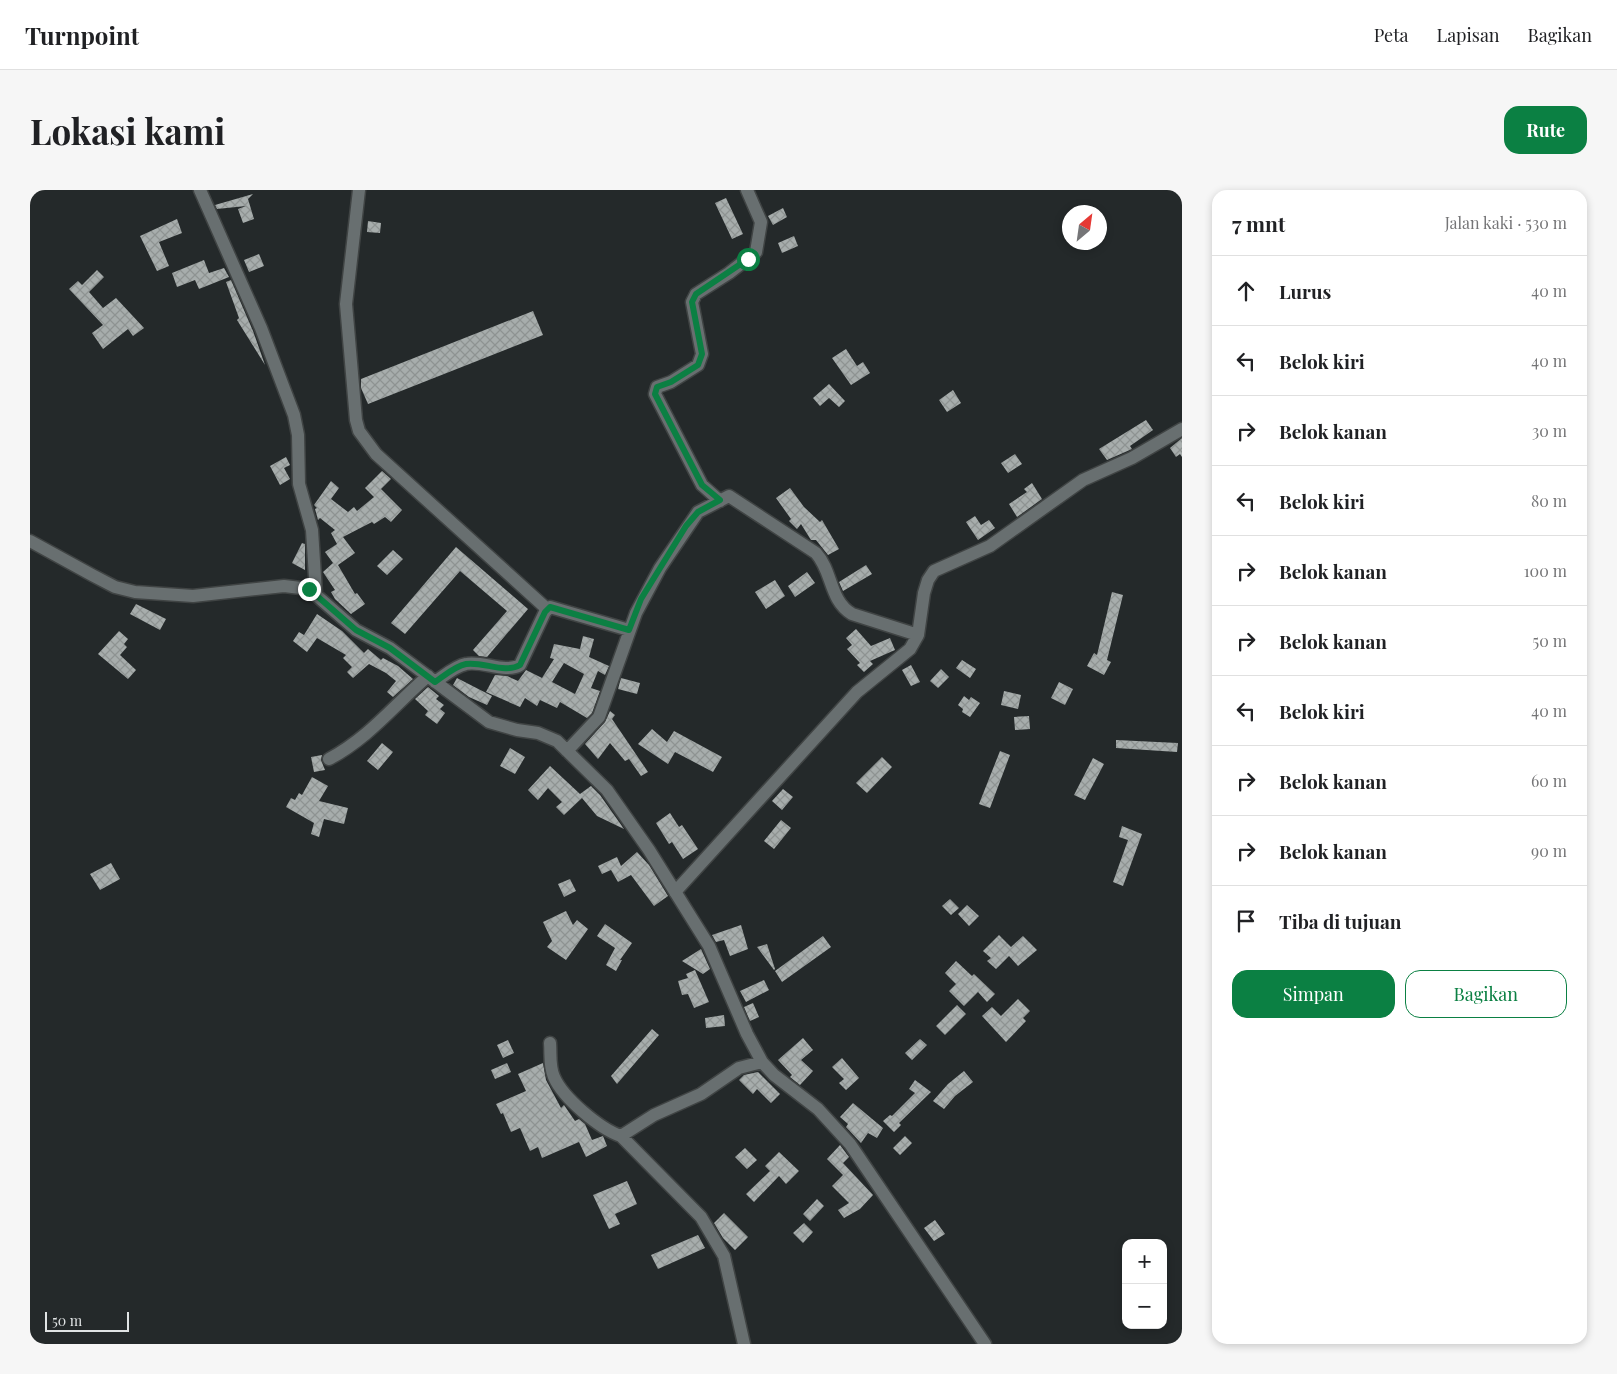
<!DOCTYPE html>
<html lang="id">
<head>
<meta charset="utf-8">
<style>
  :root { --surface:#fff; --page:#f6f6f6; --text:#202124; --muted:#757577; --line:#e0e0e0; --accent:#0b8043 }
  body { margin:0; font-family:"Playfair Display",serif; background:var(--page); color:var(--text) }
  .controls { position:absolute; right:15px; bottom:15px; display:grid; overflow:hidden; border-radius:10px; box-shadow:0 2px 8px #0003 }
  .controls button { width:45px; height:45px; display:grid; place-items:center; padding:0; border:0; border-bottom:1px solid var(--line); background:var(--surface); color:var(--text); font:25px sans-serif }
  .compass { position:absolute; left:1032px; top:15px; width:45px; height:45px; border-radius:50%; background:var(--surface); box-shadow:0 2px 8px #0003; rotate:29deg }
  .scale { position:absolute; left:15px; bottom:12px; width:84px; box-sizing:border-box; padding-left:5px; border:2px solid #e0e3e4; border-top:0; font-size:14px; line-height:18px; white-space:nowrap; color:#e0e3e4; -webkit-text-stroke:4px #24292a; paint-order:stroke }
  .stop { position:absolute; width:15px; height:15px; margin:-11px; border:4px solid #0b8043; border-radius:50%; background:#fff }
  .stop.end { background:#0b8043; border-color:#fff; box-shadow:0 1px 5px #0008 }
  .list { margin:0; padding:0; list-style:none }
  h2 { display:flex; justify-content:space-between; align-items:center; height:65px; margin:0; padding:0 20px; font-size:21px }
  h2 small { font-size:16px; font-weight:400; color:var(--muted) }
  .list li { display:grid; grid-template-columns:32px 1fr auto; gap:15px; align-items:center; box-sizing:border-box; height:70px; padding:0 20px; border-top:1px solid var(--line) }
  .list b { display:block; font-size:19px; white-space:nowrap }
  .list em { font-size:16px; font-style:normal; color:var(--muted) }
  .actions { display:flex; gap:10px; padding:15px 20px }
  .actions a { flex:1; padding:11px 0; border:1px solid var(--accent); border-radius:15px; text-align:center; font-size:18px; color:var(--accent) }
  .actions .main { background:var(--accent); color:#fff }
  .icon { flex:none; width:28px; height:28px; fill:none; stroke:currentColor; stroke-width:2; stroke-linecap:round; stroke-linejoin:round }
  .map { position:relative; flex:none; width:1152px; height:1154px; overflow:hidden; border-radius:15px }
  header { display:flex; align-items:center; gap:30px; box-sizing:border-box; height:70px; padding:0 25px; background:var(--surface); border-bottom:1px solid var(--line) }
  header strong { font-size:24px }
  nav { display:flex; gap:28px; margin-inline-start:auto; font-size:18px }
  .intro { display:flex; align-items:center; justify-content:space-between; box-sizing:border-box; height:120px; padding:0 30px }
  h1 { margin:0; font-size:35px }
  .button { padding:12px 22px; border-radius:15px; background:var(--accent); color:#fff; font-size:18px; font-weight:700 }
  main { display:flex; gap:30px; padding:0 30px }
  aside { flex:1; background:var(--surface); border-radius:15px; box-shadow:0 2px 8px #0003 }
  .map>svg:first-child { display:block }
  .building { fill:url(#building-cross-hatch); fill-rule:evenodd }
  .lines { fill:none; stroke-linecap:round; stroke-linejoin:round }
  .minor-casing { stroke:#404444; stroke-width:15 }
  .minor { stroke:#686f70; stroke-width:12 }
  .route { stroke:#0b8043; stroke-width:6 }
</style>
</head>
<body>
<header>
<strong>Turnpoint</strong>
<nav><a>Peta</a><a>Lapisan</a><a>Bagikan</a></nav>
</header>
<div class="intro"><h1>Lokasi kami</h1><a class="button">Rute</a></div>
<main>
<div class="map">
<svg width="1152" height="1154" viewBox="0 0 1152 1154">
  <defs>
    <pattern id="building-cross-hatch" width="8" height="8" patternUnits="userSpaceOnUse" patternTransform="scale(1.25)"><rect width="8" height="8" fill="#a7adac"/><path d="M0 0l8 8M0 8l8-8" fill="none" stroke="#8e9392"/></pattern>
  </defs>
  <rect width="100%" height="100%" fill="#24292a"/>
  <!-- building -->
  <path class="building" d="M223,4L218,9L224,29L213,33L208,19L216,16L187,19L185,15Z
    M696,8L713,44L702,49L685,13Z
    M753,18L757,27L743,35L738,26Z
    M147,29L152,43L129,52L139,76L127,81L110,46Z
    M338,31L351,33L350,43L337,42Z
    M764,46L768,56L752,63L748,53Z
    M229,64L234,76L219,82L214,70Z
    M174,70L179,83L194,78L199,87L169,99L165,90L147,97L142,83Z
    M67,80L74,87L59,102L73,118L86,108L114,138L103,146L98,139L73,159L62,143L73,135L39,99L48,91L52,95Z
    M201,90L223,141L235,175L207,130L209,128L196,92Z
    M503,121L513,145L338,214L331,198V189Z
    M816,159L827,176L833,172L840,183L821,195L802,168Z
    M799,194L815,211L809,217L799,208L790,216L783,208Z
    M923,200L931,213L917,222L909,210Z
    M1116,230L1123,240L1100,256L1102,259L1077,270L1069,259Z
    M1152,248V267L1150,264L1146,267L1140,258Z
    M985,264L992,274L978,283L971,273Z
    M256,267L260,275L254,278L260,289L250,295L240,276Z
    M352,281L361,289L351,299L372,320L361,332L355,327L344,334L342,332L313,347L325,363L308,375L325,404L327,403L335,414L321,424L305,409L301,402L305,400L293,382L303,373L295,362L307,354L301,343L305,340L290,328L288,330L285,319L287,318L284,315L301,291L309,298L301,309L318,322L324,317L327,321L344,307L335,298Z
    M1002,293L1012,309L987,327L979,314L997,302L994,299Z
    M760,298L774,317L790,332L792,330L809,359L798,365L786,350H781L771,334L767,339L759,331L761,329L746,308Z
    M945,326L951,335L959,330L965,338L948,350L936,332Z
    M272,353L275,354V380L262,373Z
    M426,357L498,419L457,467L449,466L443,460L477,421L430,381L375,444L361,433Z
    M363,360L373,369L357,385L347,376Z
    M836,375L842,384L813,401L809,392Z
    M777,382L785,393L765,407L758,396Z
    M745,390L755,406L736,419L725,402Z
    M1082,402L1093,405L1077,470L1081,472L1074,485L1057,476L1064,463L1067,465Z
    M106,414L136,429L130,440L100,424Z
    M287,424L312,441L334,463L338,459L351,470L353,468L368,476L383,489L363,507L357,502L366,491L356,483L339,474L323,488L317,482L322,477L313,468L316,465L287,448L277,462L263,451L269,442L274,445Z
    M826,439L841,456L860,448L865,460L840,471L843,474L834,482L827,475L830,473L817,459L822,455L816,448Z
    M89,441L98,449L94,454L97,457L90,465L106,480L98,489L68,464Z
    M553,446L564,449L559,467L579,476L575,485L568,481L561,498L570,501L562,523L557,528L530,512L527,518L510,510L507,516L495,508L490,517L456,502L465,485L477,486L488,491L496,480L512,488L524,469L520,468L524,454L550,459ZM534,473L554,484L545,504L522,492Z
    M932,470L946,479L940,488L926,478Z
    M881,475L890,492L881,496L872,480Z
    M911,479L919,487L908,498L900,491Z
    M427,488L462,506L457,515L439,507L423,495Z
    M591,488L610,493L607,504L588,499Z
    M1029,492L1043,499L1035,515L1021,508Z
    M398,497L409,506L406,509L414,515L410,519L415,523L407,534L395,525L398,521L385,509Z
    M974,501L991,505L988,519L971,515Z
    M934,506L939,510L941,507L950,513L940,527L932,522L933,519L928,515Z
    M580,521L585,525L582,529L618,582L611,586L599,569L595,571L580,553L568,569L555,554L575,532Z
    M999,526L1000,539L985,540L984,527Z
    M622,539L637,552L644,541L692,567L683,582L645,562L638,574L608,554Z
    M1086,550L1148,553L1147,562L1086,558Z
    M352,553L363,562L348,580L337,571Z
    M480,558L495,567L485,584L470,576Z
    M970,561L980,565L960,618L949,614Z
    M292,565L291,570L295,580L284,582L281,567Z
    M852,567L862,577L837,603L826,593Z
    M1063,568L1074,574L1055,610L1044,605Z
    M520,576L550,604L561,596L570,605L594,639L567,626L552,608L534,625L526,617L532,612L518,598L508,610L498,600Z
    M282,587L298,596L289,611L318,618L314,634L294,629L289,647L281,644L284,633L256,617L261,608L265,610L269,603L272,605Z
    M753,599L763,607L752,620L742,611Z
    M640,623L649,637L652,635L668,659L653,669L642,652L639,654L626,633Z
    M751,630L761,638L744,659L734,651Z
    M1092,636L1112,644L1093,696L1083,692L1098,650L1089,647Z
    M607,662L619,675L638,706L624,716L601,685L588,692L581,680L572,684L568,676L587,667L591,676Z
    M81,673L90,689L70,700L60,684Z
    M540,689L546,701L534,707L528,694Z
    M920,709L929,718L921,725L912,716Z
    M937,715L949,726L939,736L928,724Z
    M536,721L543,735L547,730L558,739L536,770L517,757L522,751L513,732Z
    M575,734L602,753L590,770H592L586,781L576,775L585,758L567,746Z
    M711,735L718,759L700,766L694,750L686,752L682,745Z
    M969,745L981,757L993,746L1007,760L988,776L979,766L966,779L957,771L961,768L953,761Z
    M793,746L801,757L752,792L745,781Z
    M737,754L745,779L744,780L727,757Z
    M671,759L680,779L673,784L652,771Z
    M926,771L942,786L944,784L965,804L957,812L948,802L934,816L919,801L926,794L915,783Z
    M665,780L679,812L664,818L658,804L652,805L648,791L658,788L656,784Z
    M734,790L739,800L716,812L710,801Z
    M988,809L1000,821L993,828L996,831L976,852L952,826L962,817L971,826Z
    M723,813L729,827L720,831L714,817Z
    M927,815L936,824L915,845L906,836Z
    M694,825L695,836L676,838L675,828Z
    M622,839L629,845L587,894L581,886Z
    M773,848L783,860L771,870L783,881L770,895L760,887L762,885L748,870Z
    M890,849L897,855L882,870L875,863Z
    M478,850L484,863L473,868L467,855Z
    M812,868L829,888L816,900L809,893L814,889L802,877Z
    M477,873L481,882L465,889L461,880Z
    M513,873L516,890L531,918L534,915L545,931L549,929L555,934L562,950L573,946L577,956L556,967L549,952L512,968L508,957L500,961L490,938L481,942L473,923L471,924L466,914L496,901L488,884Z
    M934,881L943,892L925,906L914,919L903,911L918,894Z
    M728,882L750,904L741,913L727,899L723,904L709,890L714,885Z
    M885,890L901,902L869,933L871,935L864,942L853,931L860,925L862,926L885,903L879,899Z
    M823,913L853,938L847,948L838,943L831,953L816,937L818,934L810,927Z
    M875,946L882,953L870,965L863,958Z
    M810,955L819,967L813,973L843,1005L830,1019L814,1028L808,1020L819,1013L802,996L813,985L797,969Z
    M715,958L727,970L717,979L705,967Z
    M749,962L769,981L756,994L749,986L724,1012L716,1004L740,981L735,976Z
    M597,991L607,1014L585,1024L590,1034L579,1039L563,1005Z
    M787,1009L794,1016L780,1031L773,1024Z
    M694,1023L718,1047L705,1060L693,1048L684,1033Z
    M905,1030L915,1044L904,1051L894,1038Z
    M774,1033L783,1042L773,1053L763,1043Z
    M668,1045L675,1058L628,1079L621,1065Z"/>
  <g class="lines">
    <defs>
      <path id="minor" d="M170,0L231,138L264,225L268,245L269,294L282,340L286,403
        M329,0L316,114L326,230L329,241L346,264L517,419
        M690,311L672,295L625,204L627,197L641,192L668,175L672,164L662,112L666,104L699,83L726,62L731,32L717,0
        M0,351L62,385L85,397L105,402L163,406L254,396L279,399L326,440L360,458L459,532L487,540L508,543L527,551L577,600L619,660L679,756L717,844L732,872L744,885L788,919L820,954L955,1154
        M405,492C414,486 425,476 436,474C452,470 475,484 490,475L515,422L520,417L599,440
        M537,561L569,527L606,423L630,378L668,322L699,306L786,363C803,382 799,410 822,424L888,445
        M299,569C340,547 364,515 398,486
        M645,702L827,502L880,459L888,445L894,403L898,390L904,381L960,356L1053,290L1102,268L1152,239
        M520,853C521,865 519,876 524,887C533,908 570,939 591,946L624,925L671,904L709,878L732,872
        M591,946L671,1027L694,1066L714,1154"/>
    </defs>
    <!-- minor casing -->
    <use href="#minor" class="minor-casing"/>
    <!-- minor -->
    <use href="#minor" class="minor"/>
  </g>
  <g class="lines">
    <!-- route -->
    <path class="route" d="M279,399L326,440L360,458L405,492C414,486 425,476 436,474C452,471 475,484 490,475L515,422L520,417L599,440L611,409L656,336L668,322L690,310L672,295L625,204L627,197L641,192L668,175L672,164L662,112L666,104L718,69"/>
  </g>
</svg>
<div class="controls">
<button>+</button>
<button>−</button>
</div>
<svg class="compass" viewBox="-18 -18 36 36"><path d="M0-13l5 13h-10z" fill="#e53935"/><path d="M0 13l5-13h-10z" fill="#757577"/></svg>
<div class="scale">50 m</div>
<div class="stop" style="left:718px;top:69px"></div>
<div class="stop end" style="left:279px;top:399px"></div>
</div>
<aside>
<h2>7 mnt<small>Jalan kaki · 530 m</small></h2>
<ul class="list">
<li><svg class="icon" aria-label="ahead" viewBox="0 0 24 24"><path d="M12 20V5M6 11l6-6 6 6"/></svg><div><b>Lurus</b></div><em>40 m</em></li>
<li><svg class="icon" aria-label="left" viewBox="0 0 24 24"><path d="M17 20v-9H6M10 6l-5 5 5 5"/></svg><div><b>Belok kiri</b></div><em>40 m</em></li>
<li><svg class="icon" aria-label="right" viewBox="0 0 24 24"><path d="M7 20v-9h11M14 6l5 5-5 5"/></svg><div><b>Belok kanan</b></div><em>30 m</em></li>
<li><svg class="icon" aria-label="left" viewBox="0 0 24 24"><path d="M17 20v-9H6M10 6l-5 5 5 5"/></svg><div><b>Belok kiri</b></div><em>80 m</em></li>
<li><svg class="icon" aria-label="right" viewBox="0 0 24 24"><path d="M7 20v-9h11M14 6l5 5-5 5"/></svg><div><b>Belok kanan</b></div><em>100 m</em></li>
<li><svg class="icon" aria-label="right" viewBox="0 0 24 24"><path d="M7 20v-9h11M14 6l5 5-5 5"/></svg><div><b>Belok kanan</b></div><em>50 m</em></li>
<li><svg class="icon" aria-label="left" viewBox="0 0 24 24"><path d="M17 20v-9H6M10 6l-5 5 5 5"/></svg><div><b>Belok kiri</b></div><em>40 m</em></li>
<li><svg class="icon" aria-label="right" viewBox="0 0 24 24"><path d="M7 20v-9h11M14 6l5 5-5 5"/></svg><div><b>Belok kanan</b></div><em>60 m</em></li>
<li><svg class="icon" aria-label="right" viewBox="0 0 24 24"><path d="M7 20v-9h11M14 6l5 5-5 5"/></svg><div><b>Belok kanan</b></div><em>90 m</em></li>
<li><svg class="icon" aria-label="arrive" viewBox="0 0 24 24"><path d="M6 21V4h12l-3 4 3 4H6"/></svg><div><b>Tiba di tujuan</b></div></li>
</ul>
<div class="actions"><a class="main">Simpan</a><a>Bagikan</a></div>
</aside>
</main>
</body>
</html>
